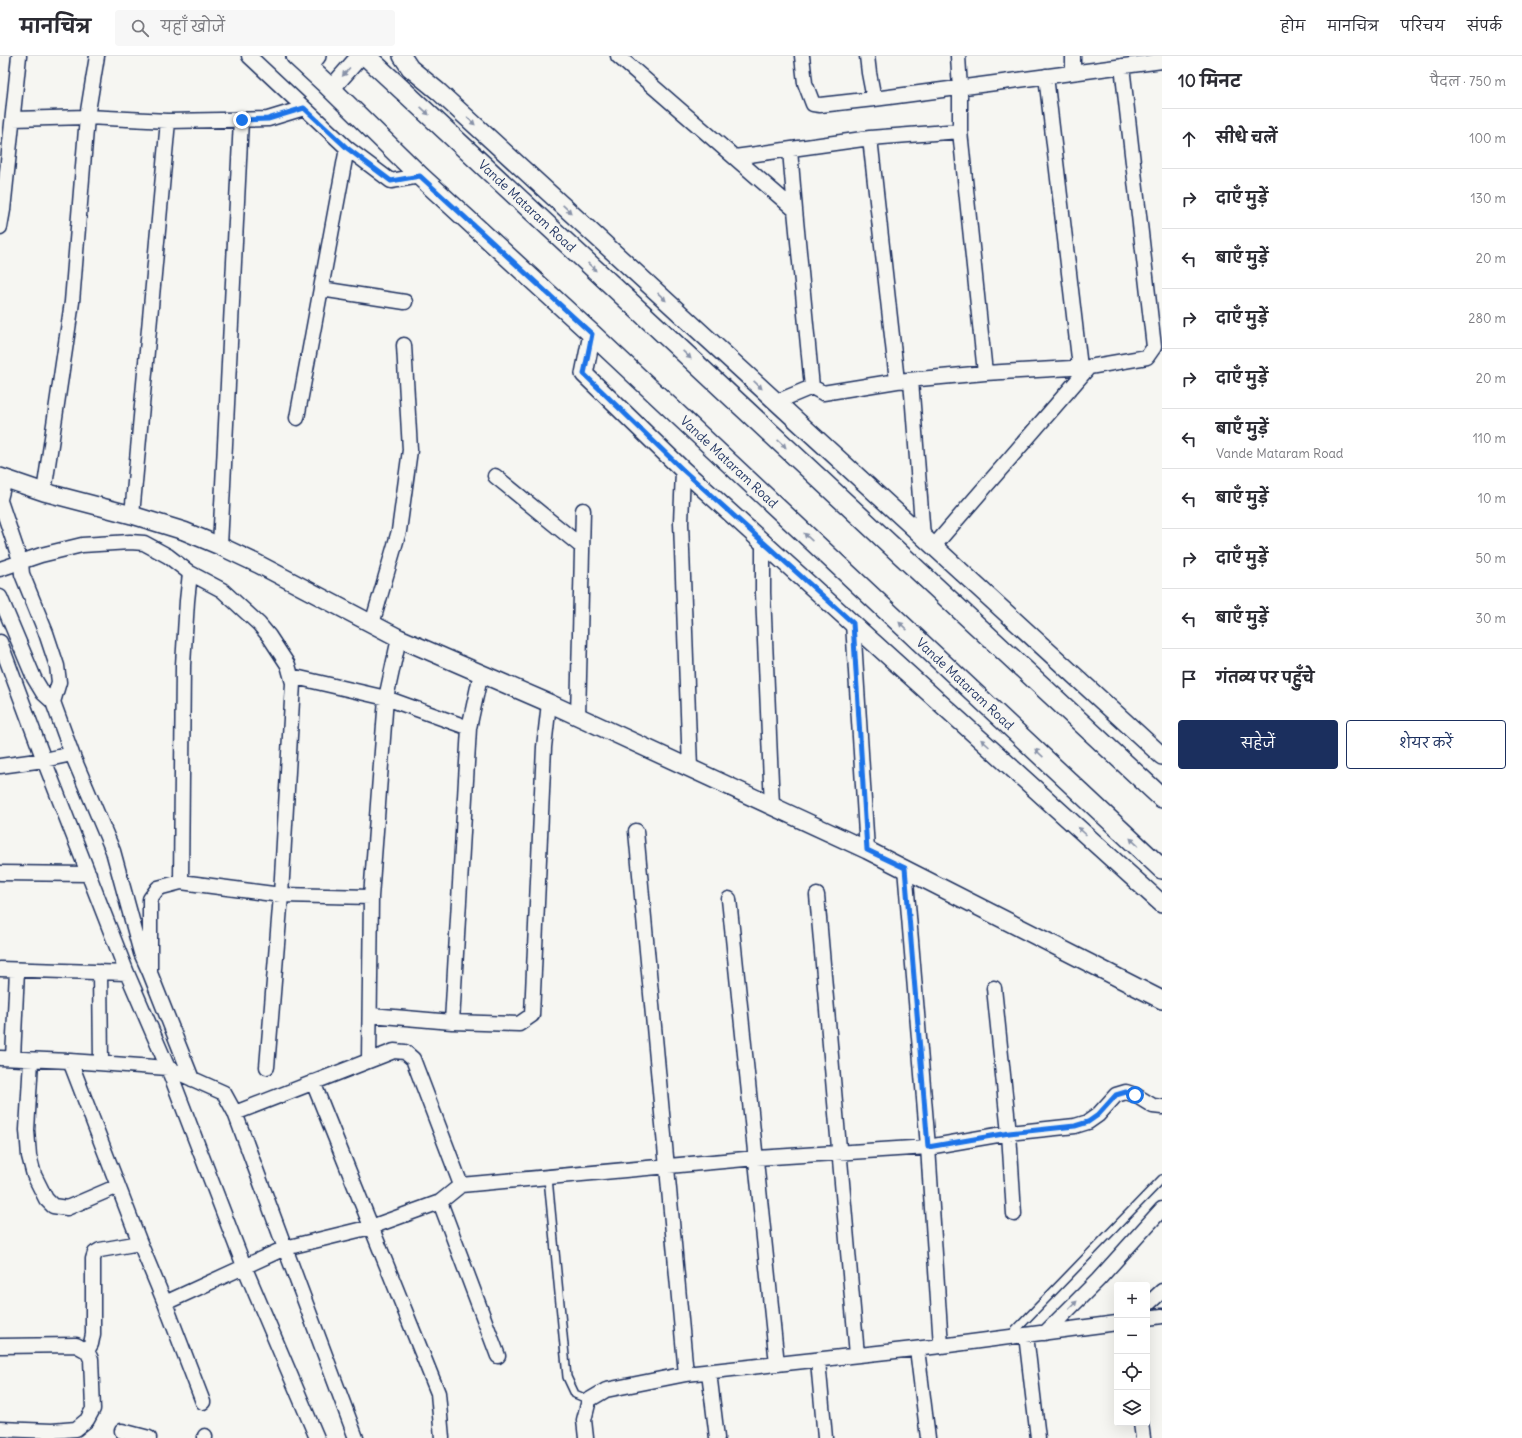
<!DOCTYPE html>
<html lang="hi">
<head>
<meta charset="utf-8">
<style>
  :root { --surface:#fff; --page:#f7f7f7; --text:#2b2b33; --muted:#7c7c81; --line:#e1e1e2; --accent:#1b2f5e }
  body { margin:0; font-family:Delius,"Playpen Sans Deva",sans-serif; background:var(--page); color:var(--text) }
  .controls { position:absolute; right:12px; bottom:12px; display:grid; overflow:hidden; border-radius:4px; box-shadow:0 4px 16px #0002 }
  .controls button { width:36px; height:36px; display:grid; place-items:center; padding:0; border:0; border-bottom:1px solid var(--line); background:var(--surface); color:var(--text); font:20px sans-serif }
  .stop { position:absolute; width:12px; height:12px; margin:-9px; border:3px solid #1a73e8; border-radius:50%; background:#fff }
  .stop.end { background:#1a73e8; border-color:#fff; box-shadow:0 1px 4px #0008 }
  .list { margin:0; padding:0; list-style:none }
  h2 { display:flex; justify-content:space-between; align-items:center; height:52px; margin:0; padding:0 16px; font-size:17px }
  h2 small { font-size:13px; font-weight:400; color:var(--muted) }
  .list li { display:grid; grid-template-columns:26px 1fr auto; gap:12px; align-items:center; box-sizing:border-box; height:60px; padding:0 16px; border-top:1px solid var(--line) }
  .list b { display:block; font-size:15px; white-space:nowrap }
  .list p { margin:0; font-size:13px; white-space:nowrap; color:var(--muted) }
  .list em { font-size:13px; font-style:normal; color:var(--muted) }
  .actions { display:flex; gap:8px; padding:12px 16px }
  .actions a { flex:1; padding:9px 0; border:1px solid var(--accent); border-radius:4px; text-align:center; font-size:14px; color:var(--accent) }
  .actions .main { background:var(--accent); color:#fff }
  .icon { flex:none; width:22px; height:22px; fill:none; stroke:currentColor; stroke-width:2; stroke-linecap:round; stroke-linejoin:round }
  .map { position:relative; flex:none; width:1162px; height:1382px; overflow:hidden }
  header { display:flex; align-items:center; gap:24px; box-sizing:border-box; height:56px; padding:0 20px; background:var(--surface); border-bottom:1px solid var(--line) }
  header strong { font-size:19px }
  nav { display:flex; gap:22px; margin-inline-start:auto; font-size:14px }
  .search { width:280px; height:36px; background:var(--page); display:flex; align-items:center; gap:10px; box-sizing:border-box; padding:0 14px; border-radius:4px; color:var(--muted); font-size:15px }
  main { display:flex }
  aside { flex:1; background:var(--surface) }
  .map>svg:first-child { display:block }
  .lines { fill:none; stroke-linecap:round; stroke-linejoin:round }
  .service-casing { stroke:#1b2f5e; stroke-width:10 }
  .minor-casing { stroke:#1b2f5e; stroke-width:17 }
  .tertiary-casing { stroke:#1b2f5e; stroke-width:20 }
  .secondary-casing { stroke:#1b2f5e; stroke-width:22 }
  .service { stroke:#f6f6f2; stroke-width:7 }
  .minor { stroke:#f6f6f2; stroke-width:14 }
  .tertiary { stroke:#f6f6f2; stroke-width:17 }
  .secondary { stroke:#f6f6f2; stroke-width:19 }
  .oneway { fill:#8892a8 }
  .route { stroke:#1a73e8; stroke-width:5 }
  .labels { text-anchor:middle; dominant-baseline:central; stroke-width:3.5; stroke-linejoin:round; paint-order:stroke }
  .street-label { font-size:13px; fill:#1b2f5e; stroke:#f6f6f2 }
</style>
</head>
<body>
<header>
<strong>मानचित्र</strong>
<div class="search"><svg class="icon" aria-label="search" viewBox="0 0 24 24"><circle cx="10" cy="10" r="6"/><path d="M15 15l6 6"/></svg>यहाँ खोजें</div>
<nav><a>होम</a><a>मानचित्र</a><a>परिचय</a><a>संपर्क</a></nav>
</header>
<main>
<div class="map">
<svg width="1162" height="1382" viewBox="0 0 1162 1382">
  <rect width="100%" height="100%" fill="#f6f6f2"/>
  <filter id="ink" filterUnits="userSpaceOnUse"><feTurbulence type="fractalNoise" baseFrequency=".025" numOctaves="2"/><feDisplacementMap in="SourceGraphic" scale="8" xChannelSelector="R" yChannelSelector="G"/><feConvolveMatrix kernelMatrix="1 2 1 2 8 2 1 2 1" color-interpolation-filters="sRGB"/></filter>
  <g filter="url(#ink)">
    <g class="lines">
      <defs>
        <path id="service" d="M548,1122L567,1321L575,1338L589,1344
          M1010,1280L1162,1123"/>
        <path id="minor" d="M249,0L347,92L391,125L420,120
          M618,0L795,154L812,331L823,337L897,325L985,317L1089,311L1147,301L1154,291L1122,10
          M802,0L805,27L813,48L820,49L874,43
          M867,0L869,17L874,43C970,31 1066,17 1162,5
          M1073,0V16
          M1046,20L1080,311
          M13,63L87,61L168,65L132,459
          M168,65L268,63L304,52
          M960,75L985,317
          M870,82L897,325
          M790,94L795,154
          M735,101L870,82L960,75V33L958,0
          M0,171L3,154L19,0
          M321,233L405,246
          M911,324L923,481
          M776,346L812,331
          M297,362L347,92
          M683,414L681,467L690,712
          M495,420L582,491
          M44,436L72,246L87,61L97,0
          M0,443L5,423
          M0,445L21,507L22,518L46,577L57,610L59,626L53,646L72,698L113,795L141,897L150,917
          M763,485V537L772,750
          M220,490L241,64
          M934,490L1089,311
          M0,513L41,499L82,489L130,486L144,487L168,500L190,517L187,545L183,609L181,826
          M190,517L222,534L259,568L269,580L288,609L293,627L281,839L267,1011
          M0,541L34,622L43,637L53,646
          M853,567L867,794
          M372,568L399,475L410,394L404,289
          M0,586L44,704L127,917L168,1012L244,1210L317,1382
          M291,620L386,642L469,672
          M578,661L583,454
          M0,710L44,704L72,698
          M636,775L686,1318
          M905,812L928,1091L941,1290
          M0,817L89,818
          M817,839L857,1299
          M729,843L777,1308
          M0,913L127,917
          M100,916L101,1006
          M994,932L1009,1077L1014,1158
          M371,959L452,966L519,968L532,959L544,691L549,647
          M452,966L469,672L481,617
          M0,1002L70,1005L140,1187L165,1247L203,1346
          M13,1002L17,914
          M31,1004L27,1074L29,1100L34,1119L46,1143L53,1150L67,1152L118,1130
          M369,1004L371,841L386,642L399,582
          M70,1005L168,1012L224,1037L235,1057L285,1192L165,1247
          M192,1023L150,917V843L158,832L181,826L281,839L371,841
          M313,1026L438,1337L442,1382
          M235,1057L394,995L405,996L413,1003L461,1129
          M440,1146L498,1300
          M1147,1249L1162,1235
          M1147,1262L1162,1260
          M1045,1277L1098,1224L1162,1153
          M1026,1279L1038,1382
          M0,1290L76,1289L87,1295L91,1303L93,1353L87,1364L76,1373L52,1375L0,1373
          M917,1293L928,1382
          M87,1295L91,1288L93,1278V1203L95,1197L100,1194L140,1187
          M818,1305L825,1382
          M709,1316L717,1382
          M1141,1367L1143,1382
          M122,1375L149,1382
          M205,1382V1380
          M356,1382L285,1192L371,1171L440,1146L461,1129L756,1102L928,1091L1009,1077L1075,1070L1088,1066L1098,1059L1116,1039L1126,1036L1135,1039L1153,1050L1162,1051
          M586,1382L584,1364L589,1344L606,1334L686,1318L941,1290L1117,1267"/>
        <path id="tertiary" d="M402,0L410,12L439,36L1162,700
          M307,11L317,0
          M331,33L360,0
          M592,278L584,318L683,414L1162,848
          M0,421L44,436L132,459L184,475L220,490L258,508L399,582L549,647L867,794L1162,944"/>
        <path id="secondary" d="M296,0L324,26L420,120L592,278L1162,813
          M366,0L1162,742"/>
      </defs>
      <!-- service casing -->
      <use href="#service" class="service-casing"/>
      <!-- minor casing -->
      <use href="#minor" class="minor-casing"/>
      <!-- tertiary casing -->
      <use href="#tertiary" class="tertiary-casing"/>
      <!-- secondary casing -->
      <use href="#secondary" class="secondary-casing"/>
      <!-- service -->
      <use href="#service" class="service"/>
      <!-- minor -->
      <use href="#minor" class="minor"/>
      <!-- tertiary -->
      <use href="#tertiary" class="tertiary"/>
      <!-- secondary -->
      <use href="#secondary" class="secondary"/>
    </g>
    <!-- one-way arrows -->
    <defs><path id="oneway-solid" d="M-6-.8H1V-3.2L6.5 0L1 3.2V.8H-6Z"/></defs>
    <g class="oneway">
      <use href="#oneway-solid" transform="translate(346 16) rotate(131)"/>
      <use href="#oneway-solid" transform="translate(425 55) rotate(43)"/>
      <use href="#oneway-solid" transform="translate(471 65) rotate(43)"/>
      <use href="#oneway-solid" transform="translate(567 153) rotate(43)"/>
      <use href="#oneway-solid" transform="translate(592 211) rotate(43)"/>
      <use href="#oneway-solid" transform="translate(662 241) rotate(43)"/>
      <use href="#oneway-solid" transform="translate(687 299) rotate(43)"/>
      <use href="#oneway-solid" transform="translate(758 329) rotate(43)"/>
      <use href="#oneway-solid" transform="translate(782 388) rotate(43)"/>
      <use href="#oneway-solid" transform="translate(808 481) rotate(-137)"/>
      <use href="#oneway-solid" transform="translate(903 570) rotate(-137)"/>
      <use href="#oneway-solid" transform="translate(985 687) rotate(-138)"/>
      <use href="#oneway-solid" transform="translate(1039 697) rotate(-137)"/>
      <use href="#oneway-solid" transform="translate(1082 775) rotate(-138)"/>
      <use href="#oneway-solid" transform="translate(1134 786) rotate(-137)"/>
      <use href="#oneway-solid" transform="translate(1073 1249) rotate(-45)"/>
    </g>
  </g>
  <g class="lines" filter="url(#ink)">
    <!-- route -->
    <path class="route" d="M242,64L268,63L304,52L347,92L391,125L420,120L592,278L584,318L683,414L853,567L867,794L905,812L928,1091L1009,1077L1075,1070L1088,1066L1098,1059L1116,1039L1126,1036L1135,1039"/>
  </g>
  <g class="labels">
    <!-- street labels -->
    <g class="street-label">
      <text transform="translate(527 150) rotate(43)">Vande Mataram Road</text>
      <text transform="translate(729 406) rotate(43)">Vande Mataram Road</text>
      <text transform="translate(965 628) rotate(43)">Vande Mataram Road</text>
    </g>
  </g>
</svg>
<div class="controls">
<button>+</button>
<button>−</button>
<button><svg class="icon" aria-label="locate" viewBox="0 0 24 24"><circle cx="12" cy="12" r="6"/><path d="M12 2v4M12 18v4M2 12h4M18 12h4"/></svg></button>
<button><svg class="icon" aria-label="layers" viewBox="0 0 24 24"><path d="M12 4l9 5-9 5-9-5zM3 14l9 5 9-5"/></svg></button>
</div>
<div class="stop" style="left:1135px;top:1039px"></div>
<div class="stop end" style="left:242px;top:64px"></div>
</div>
<aside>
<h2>10 मिनट<small>पैदल · 750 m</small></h2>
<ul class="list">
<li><svg class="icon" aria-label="ahead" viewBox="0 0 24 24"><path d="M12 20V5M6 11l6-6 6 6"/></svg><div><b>सीधे चलें</b></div><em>100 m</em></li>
<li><svg class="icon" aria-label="right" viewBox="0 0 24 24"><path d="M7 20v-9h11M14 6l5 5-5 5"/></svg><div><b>दाएँ मुड़ें</b></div><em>130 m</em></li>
<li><svg class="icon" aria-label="left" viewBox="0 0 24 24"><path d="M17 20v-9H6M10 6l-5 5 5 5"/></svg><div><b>बाएँ मुड़ें</b></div><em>20 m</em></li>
<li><svg class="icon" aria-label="right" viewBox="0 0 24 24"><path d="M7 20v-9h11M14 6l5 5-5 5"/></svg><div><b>दाएँ मुड़ें</b></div><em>280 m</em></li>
<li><svg class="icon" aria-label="right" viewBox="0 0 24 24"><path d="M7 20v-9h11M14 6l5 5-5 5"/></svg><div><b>दाएँ मुड़ें</b></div><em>20 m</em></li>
<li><svg class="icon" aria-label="left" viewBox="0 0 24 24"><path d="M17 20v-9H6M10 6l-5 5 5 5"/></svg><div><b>बाएँ मुड़ें</b><p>Vande Mataram Road</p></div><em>110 m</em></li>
<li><svg class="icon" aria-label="left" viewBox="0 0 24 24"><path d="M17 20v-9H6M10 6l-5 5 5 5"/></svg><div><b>बाएँ मुड़ें</b></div><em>10 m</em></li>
<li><svg class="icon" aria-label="right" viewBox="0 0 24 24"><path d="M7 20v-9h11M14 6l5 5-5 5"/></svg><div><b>दाएँ मुड़ें</b></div><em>50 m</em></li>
<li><svg class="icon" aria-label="left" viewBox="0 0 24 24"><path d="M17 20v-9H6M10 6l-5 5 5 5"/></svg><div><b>बाएँ मुड़ें</b></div><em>30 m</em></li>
<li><svg class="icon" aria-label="arrive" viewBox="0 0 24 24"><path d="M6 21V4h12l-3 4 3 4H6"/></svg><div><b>गंतव्य पर पहुँचे</b></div></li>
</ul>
<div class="actions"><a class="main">सहेजें</a><a>शेयर करें</a></div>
</aside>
</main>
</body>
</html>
